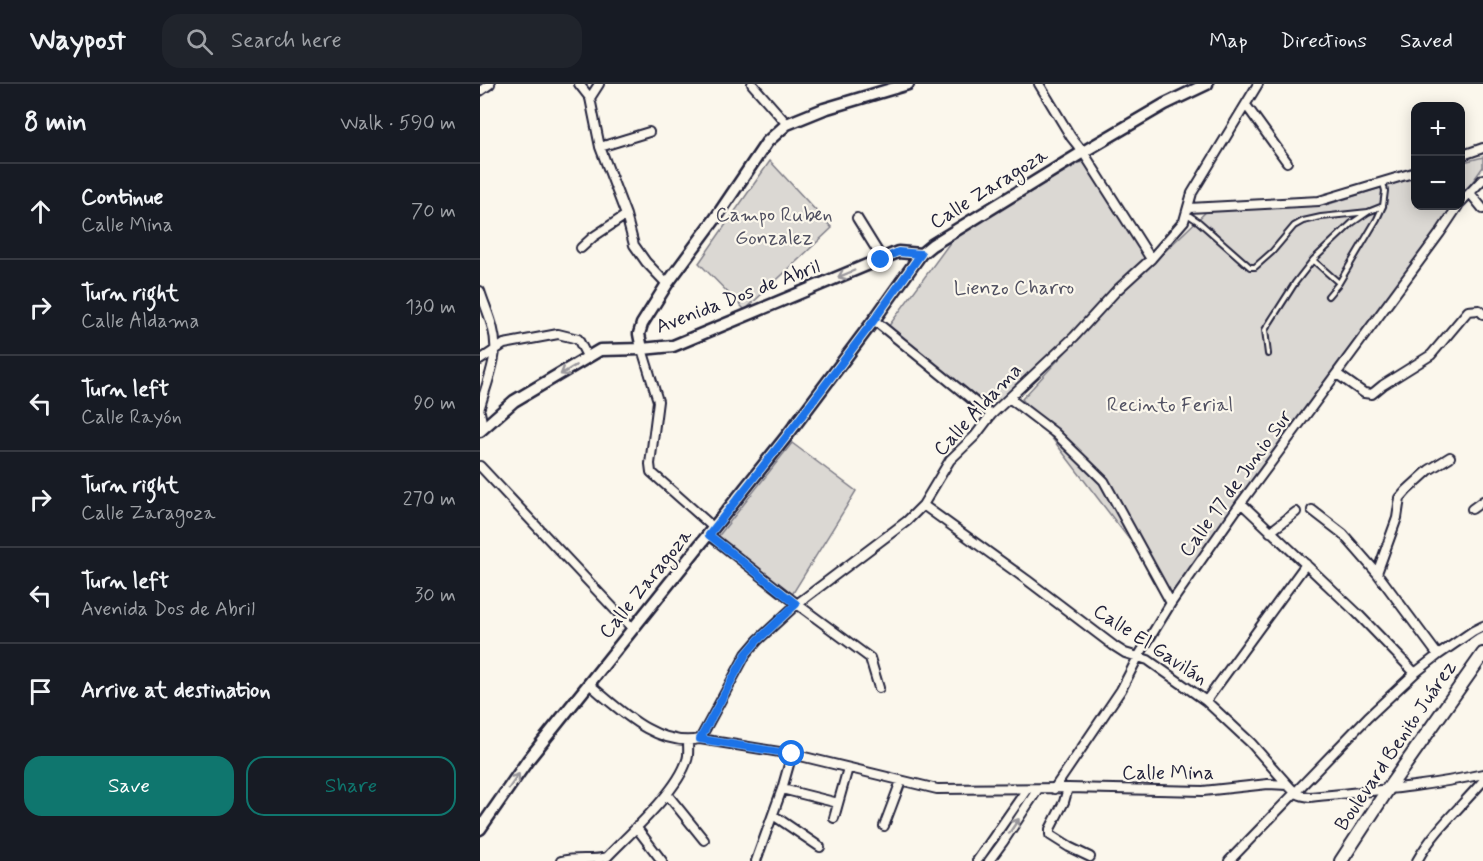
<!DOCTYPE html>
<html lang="en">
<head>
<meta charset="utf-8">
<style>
  :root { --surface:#171b24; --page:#20242c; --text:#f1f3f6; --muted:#9ea1a6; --line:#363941; --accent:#0f766e }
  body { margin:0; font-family:Mynerve,sans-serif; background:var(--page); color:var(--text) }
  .controls { position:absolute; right:18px; top:18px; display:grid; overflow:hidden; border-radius:12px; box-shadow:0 3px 15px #0003 }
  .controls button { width:54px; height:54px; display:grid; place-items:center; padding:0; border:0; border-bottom:2px solid var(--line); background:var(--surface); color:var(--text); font:30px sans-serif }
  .stop { position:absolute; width:18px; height:18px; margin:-14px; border:4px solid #1a73e8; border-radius:50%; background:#fff }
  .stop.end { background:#1a73e8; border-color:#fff; box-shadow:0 2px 6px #0008 }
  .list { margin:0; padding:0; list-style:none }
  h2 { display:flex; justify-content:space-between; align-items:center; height:78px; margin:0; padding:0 24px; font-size:26px }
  h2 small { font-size:20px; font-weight:400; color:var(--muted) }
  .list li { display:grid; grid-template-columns:39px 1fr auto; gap:18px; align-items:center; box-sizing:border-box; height:96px; padding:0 24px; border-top:2px solid var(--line) }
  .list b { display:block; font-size:22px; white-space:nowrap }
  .list p { margin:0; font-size:20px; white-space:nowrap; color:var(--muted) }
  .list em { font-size:20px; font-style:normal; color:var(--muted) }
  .actions { display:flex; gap:12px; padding:18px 24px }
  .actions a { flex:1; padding:14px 0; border:2px solid var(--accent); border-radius:18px; text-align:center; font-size:21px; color:var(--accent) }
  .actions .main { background:var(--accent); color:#fff }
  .icon { flex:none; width:33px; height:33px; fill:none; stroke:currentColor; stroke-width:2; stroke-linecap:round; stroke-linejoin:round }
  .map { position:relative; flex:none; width:1003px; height:777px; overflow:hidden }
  header { display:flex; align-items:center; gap:36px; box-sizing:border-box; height:84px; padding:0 30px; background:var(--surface); border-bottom:2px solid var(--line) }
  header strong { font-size:28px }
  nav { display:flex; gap:33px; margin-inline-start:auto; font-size:21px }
  .search { width:420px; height:54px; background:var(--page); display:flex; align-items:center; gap:15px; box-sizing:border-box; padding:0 21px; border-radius:18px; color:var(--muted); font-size:22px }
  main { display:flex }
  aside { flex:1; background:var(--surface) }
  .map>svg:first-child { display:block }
  .green { fill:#dbd8d3; stroke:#7e7d87; stroke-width:1.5 }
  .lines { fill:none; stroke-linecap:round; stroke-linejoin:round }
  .lane-casing { stroke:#22223b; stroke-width:8 }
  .street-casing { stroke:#22223b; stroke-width:12 }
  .secondary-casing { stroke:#22223b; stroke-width:15 }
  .primary-casing { stroke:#22223b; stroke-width:16 }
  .lane { stroke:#fbf7ec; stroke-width:4 }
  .street { stroke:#fbf7ec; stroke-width:8 }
  .secondary { stroke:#fbf7ec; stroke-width:10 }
  .primary { stroke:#fbf7ec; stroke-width:12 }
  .oneway { stroke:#99979c }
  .route { stroke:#1a73e8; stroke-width:8 }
  .labels { text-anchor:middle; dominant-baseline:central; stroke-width:4.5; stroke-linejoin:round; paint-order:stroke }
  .street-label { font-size:20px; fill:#22223b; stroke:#fbf7ec }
  .park-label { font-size:20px; fill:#505061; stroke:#fbf7ec }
</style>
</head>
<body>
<header>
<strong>Waypost</strong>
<div class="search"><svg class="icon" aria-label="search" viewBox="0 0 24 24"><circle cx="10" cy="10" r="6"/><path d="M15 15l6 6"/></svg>Search here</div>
<nav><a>Map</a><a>Directions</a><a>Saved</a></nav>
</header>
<main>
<aside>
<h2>8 min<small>Walk · 590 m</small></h2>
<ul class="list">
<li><svg class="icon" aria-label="ahead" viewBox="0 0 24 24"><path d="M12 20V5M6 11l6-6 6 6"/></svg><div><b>Continue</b><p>Calle Mina</p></div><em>70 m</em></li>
<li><svg class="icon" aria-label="right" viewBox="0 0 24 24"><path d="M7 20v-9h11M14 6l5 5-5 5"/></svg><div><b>Turn right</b><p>Calle Aldama</p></div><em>130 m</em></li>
<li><svg class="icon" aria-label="left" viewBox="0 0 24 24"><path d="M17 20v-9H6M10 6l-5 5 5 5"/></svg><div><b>Turn left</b><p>Calle Rayón</p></div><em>90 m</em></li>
<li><svg class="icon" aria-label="right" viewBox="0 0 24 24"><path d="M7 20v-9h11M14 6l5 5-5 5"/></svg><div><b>Turn right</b><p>Calle Zaragoza</p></div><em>270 m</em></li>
<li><svg class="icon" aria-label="left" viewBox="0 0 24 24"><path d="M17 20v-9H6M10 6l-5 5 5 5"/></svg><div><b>Turn left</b><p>Avenida Dos de Abril</p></div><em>30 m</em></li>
<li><svg class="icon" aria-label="arrive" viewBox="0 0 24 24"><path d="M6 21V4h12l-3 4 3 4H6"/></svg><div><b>Arrive at destination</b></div></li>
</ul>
<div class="actions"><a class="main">Save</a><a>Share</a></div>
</aside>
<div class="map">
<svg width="1003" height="777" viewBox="0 0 1003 777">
  <rect width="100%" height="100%" fill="#fbf7ec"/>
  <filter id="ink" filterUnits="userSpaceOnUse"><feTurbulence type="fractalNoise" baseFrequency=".0167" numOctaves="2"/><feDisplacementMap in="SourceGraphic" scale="12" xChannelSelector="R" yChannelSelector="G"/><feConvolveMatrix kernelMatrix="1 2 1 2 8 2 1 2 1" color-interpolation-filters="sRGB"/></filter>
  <g filter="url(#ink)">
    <!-- green -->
    <path class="green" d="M1003,73V83L981,114L980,79Z
      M290,77L352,144L265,226L219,179Z
      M603,77L674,175L653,198L730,124L846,121L935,93L936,122H975L691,510L542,315L632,218L512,324L408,243L477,149Z
      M312,359L376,407L310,514L237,454Z"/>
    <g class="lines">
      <defs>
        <path id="lane" d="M707,130L719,138L770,183H775L792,168L814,142L823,137L841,133L888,128
          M833,176L872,139L888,128L903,122
          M848,212L859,199L897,135L903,122L905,107L903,99
          M788,270L785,246L815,199L833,176L859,199"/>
        <path id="street" d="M99,0L110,14L120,63L146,131L154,161L166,178L187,200
          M272,0L307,40
          M559,0L591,53L603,68L671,175
          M0,7L10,0
          M110,14L119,0
          M766,21L807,78
          M120,63L169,48
          M980,72L1003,64
          M990,109L1003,125
          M980,119L1003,95
          M709,124L839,117L936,88
          M377,134L398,168L401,176
          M101,164L113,153L146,131
          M0,207C6,226 17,247 15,267C13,286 5,305 0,323
          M394,236L511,331
          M162,265L178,317L170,380L171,388L234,444
          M0,276L24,260L78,250L98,255L108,274
          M857,290L884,309L892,310L903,301L951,271L988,227L999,226L1003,230
          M529,314L575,349L624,397L691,519
          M0,328L3,343
          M0,382L153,545
          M761,419L877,529L935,589
          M443,421L547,496L634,562L645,569L668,576L726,617L771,659L808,701
          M992,425L1003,417
          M832,426L863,450L897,489L958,571
          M790,448L816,428
          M229,451L317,520L390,574L399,604
          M897,489L917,434L920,414L927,406L949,386L970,373
          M109,600C139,625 177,664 220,655L312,670L457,705L588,704L723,707L788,700L808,701C815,709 819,712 830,713C888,707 946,703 1003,690
          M726,617L826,480
          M220,655L266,570L278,556L317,520L427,437L443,421L470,376L495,352L511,331L594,253L636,207L671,175L704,137L712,109L778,0
          M588,704L584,718L570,745V751L589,763L610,773
          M302,705L358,719
          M574,705L641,606L658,573L691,519L761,419L960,149L978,122
          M187,710L224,756
          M293,731L340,763
          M354,734L368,684
          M404,742L421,697
          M156,743L182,777
          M81,777C96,773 112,777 127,773C150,749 197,708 207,676C209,671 208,664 208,658
          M276,777L302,705L312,670
          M497,777L547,705
          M509,777L523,758L558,705
          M749,777L888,633L935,589L958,571L993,547L1003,542
          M937,777C954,746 981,723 1003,697"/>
        <path id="secondary" d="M162,265L159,250L162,240L187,200L235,135L287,58L307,40L344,25L428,0
          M0,347L34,317L120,266L162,265L193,262L418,168L441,170
          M0,745L48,676L306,353L394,236L441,170L452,161L603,68L685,20L727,0"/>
        <path id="primary" d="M861,777L908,705L1003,570"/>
      </defs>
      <!-- lane casing -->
      <use href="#lane" class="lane-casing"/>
      <!-- street casing -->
      <use href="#street" class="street-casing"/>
      <!-- secondary casing -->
      <use href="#secondary" class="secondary-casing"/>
      <!-- primary casing -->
      <use href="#primary" class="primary-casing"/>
      <!-- lane -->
      <use href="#lane" class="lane"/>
      <!-- street -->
      <use href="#street" class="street"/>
      <!-- secondary -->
      <use href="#secondary" class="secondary"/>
      <!-- primary -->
      <use href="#primary" class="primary"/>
    </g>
    <!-- one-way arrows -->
    <defs><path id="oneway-shaft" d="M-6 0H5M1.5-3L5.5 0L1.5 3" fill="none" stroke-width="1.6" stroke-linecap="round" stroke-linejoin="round" transform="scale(1.5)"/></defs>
    <g class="oneway">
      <use href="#oneway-shaft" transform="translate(366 190) rotate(157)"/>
      <use href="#oneway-shaft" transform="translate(88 286) rotate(149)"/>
      <use href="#oneway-shaft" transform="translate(34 697) rotate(-55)"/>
      <use href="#oneway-shaft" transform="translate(534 742) rotate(-56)"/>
    </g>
  </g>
  <g class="lines" filter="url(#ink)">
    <!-- route -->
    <path class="route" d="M312,670L220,655L266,570L278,556L316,520L229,451L306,353L394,236L441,170L418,168L401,176"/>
  </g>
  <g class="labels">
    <!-- street labels -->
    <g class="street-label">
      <text transform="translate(509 105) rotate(-32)">Calle Zaragoza</text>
      <text transform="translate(258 213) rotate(-21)">Avenida Dos de Abril</text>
      <text transform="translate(498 326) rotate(-47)">Calle Aldama</text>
      <text transform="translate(756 400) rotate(-54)">Calle 17 de Junio Sur</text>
      <text transform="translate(166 500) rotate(-51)">Calle Zaragoza</text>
      <text transform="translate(670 561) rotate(33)">Calle El Gavilán</text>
      <text transform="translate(916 662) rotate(-56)">Boulevard Benito Juárez</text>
      <text x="688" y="689">Calle Mina</text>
    </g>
    <!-- park labels -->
    <g class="park-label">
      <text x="294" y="131">Campo Ruben<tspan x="294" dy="23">Gonzalez</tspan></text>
      <text x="534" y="204">Lienzo Charro</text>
      <text x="690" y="321">Recinto Ferial</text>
    </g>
  </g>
</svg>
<div class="controls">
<button>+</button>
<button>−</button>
</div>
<div class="stop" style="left:312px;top:670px"></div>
<div class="stop end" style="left:401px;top:176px"></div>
</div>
</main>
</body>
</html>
